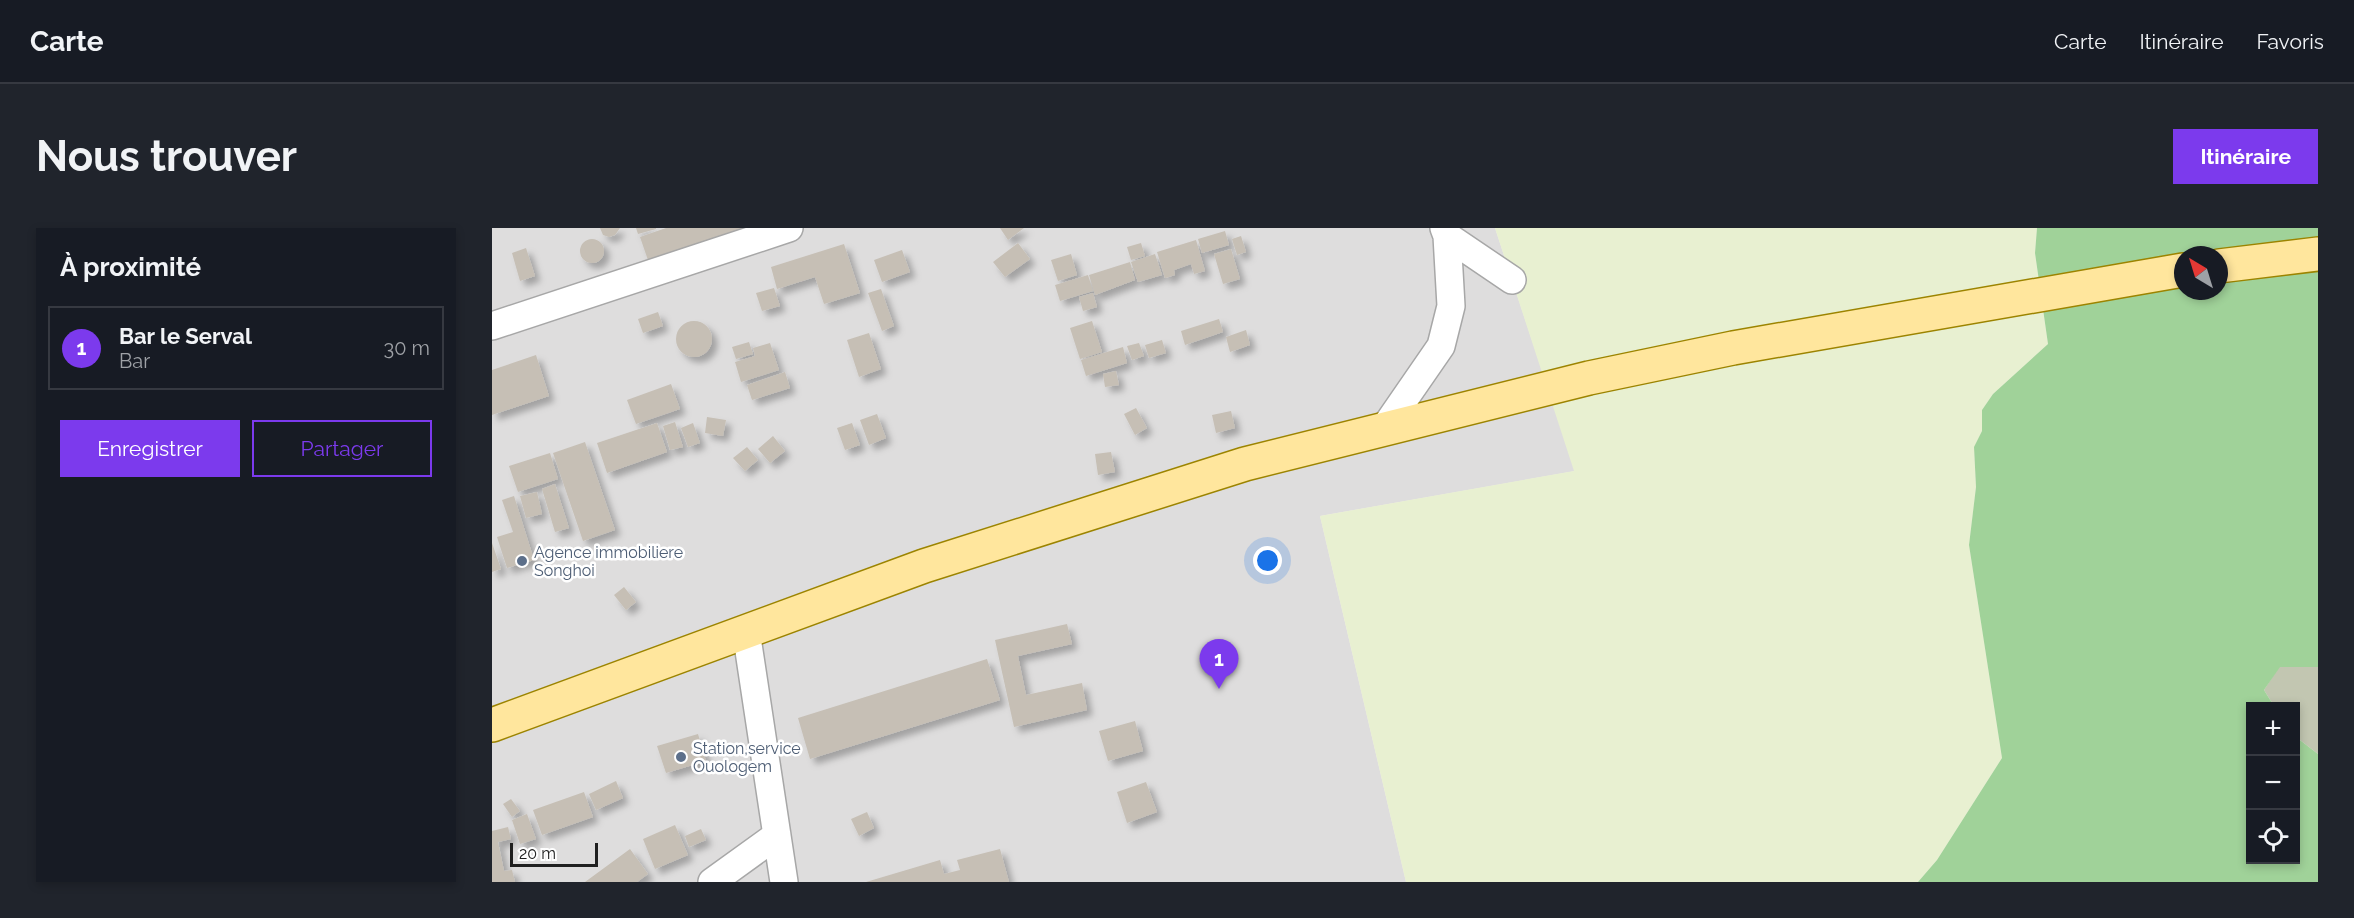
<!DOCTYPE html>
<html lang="fr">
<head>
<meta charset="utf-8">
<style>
  :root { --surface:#171b24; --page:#20242c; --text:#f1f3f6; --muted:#9ea1a6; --line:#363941; --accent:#7c3aed }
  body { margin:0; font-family:Raleway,sans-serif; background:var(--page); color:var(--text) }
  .controls { position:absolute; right:18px; bottom:18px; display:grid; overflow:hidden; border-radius:0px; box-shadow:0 3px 9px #0003 }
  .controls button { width:54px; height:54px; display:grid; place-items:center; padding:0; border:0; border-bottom:2px solid var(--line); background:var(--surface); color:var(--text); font:30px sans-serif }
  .compass { position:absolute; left:1682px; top:18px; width:54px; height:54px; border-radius:50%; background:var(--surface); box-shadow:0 3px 9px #0003; rotate:322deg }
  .scale { position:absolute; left:18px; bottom:15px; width:88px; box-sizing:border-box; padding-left:6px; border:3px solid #202020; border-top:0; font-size:16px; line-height:21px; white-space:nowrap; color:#202020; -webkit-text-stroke:4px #fff; paint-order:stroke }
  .you { position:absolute; left:776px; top:333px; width:21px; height:21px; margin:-15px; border:4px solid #fff; border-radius:50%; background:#1a73e8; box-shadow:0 0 0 9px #1a73e833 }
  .badge { display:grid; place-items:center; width:39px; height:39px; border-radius:50%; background:var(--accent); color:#fff; font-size:20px; font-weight:700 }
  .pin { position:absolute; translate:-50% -50px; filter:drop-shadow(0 2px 3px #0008) }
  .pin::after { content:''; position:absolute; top:32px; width:21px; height:18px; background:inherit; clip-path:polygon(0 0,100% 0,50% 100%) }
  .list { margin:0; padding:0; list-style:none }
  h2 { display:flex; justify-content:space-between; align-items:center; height:78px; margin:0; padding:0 24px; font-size:26px }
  h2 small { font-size:20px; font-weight:400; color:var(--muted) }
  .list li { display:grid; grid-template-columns:39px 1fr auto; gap:18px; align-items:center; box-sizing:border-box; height:84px; margin:0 12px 12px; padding:0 12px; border:2px solid var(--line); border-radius:0px }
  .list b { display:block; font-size:22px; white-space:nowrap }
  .list p { margin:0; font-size:20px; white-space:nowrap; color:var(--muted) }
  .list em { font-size:20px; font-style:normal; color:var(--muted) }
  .actions { display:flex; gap:12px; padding:18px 24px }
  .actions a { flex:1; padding:14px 0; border:2px solid var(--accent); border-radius:0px; text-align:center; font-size:21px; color:var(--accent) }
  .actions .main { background:var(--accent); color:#fff }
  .icon { flex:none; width:33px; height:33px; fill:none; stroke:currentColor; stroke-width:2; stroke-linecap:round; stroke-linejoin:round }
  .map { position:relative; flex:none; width:1826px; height:654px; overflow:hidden; border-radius:0px }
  header { display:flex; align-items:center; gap:36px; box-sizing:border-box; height:84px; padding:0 30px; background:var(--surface); border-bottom:2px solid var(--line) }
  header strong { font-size:28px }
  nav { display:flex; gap:33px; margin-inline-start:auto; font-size:21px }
  .intro { display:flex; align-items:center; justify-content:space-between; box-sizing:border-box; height:144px; padding:0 36px }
  h1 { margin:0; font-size:42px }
  .button { padding:15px 27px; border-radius:0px; background:var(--accent); color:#fff; font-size:21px; font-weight:700 }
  main { display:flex; gap:36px; padding:0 36px }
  aside { flex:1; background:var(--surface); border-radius:0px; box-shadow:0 3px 9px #0003 }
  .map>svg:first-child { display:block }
  .residential { fill:#dedddd }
  .construction { fill:#c2c6b1 }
  .farmland { fill:#e8f0d1 }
  .forest { fill:#a0d299; fill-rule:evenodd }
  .building { fill:#c6bfb5; filter:url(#shadow) }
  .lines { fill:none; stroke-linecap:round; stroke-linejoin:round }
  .street-casing { stroke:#a7a7a7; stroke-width:30 }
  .primary-casing { stroke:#9c8400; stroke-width:36 }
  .street { stroke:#fff; stroke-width:27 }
  .primary { stroke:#ffe69d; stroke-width:33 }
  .service-dot { fill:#5c6f8a; stroke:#fff; stroke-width:2 }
  .labels { text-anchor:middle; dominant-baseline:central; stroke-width:5; stroke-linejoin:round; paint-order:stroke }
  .service-label { font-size:16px; fill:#4e5e75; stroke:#fff; text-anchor:start }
</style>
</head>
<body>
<header>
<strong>Carte</strong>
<nav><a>Carte</a><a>Itinéraire</a><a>Favoris</a></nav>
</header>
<div class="intro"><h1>Nous trouver</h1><a class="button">Itinéraire</a></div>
<main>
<aside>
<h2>À proximité<small></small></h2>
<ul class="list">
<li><span class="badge">1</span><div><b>Bar le Serval</b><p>Bar</p></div><em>30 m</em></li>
</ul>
<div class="actions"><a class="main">Enregistrer</a><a>Partager</a></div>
</aside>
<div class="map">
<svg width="1826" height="654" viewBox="0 0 1826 654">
  <defs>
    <filter id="shadow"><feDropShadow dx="5.5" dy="5.5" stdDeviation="3" flood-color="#0004"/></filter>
  </defs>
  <rect width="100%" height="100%" fill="#f1efe6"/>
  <!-- residential -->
  <path class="residential" d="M0,0H1003L1083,243L828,288L914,654H0Z"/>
  <!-- construction -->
  <path class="construction" d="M1787,439H1826V526L1804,509V478H1782L1772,462Z"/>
  <!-- farmland -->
  <path class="farmland" d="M1003,0H1545L1543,25L1556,116L1501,166L1490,182V203L1482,220L1484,259L1477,317L1510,530L1445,632L1426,654H914L828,288L1082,243Z"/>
  <!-- forest -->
  <path class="forest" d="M1545,0H1826V439H1788L1772,462L1782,478H1758V632H1804V509L1826,526V654H1426L1445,632L1510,530L1477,317L1484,259L1482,219L1490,203V182L1501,166L1556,116L1543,25ZM1691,27H1727V63H1691Z"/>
  <!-- building -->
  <path class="building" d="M108,0H128L123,7L117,9L111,7Z
    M144,0H164V1L146,6Z
    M174,0H256L157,35L148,9Z
    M508,0H532L516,12Z
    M733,3L737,17L710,25L706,11Z
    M749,8L754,24L745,27L740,11Z
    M88 23a12 12 0 1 1 24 0a12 12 0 1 1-24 0Z
    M704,12L713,43L702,46L699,36L682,42L683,47L673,50L665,24Z
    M526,15L538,31L513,49L501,34Z
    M649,15L653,28L639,32L635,19Z
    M352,16L368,65L332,76L323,49L285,61L279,39Z
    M34,20L43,48L28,53L20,25Z
    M739,21L748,51L731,56L722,26Z
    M410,22L418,44L390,54L382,32Z
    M579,26L585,47L566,53L559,32Z
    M663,26L670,47L646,54L639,34Z
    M638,34L643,52L603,67L597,47Z
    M596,47L601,63L568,73L563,57Z
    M282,60L288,78L270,83L264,65Z
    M389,61L402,98L390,103L376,65Z
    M601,65L605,79L591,83L587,69Z
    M166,84L171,98L151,105L146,91Z
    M727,91L731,104L693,117L689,103Z
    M600,93L610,124L588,131L578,100Z
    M184 111a18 18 0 1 1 36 0a18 18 0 1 1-36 0Z
    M754,102L758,117L738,124L734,109Z
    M377,105L389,141L367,149L355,112Z
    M670,112L674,125L657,130L653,117Z
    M257,114L261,126L244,131L240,119Z
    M278,115L287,142L249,154L243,134L263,128L261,120Z
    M647,115L652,128L640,132L635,118Z
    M631,119L635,135L594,148L589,132Z
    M44,127L57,168L0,187V142Z
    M624,143L627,157L613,159L611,146Z
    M293,144L298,160L260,172L255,157Z
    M179,156L188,181L144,196L135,172Z
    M644,180L655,200L643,207L632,186Z
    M739,183L743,200L724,205L720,187Z
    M385,186L394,210L377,217L368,192Z
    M215,189L234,192L231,208L213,205Z
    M183,194L191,219L178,222L171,198Z
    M165,195L175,224L115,245L105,215Z
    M201,195L208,215L196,219L189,200Z
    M360,195L368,217L353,222L345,200Z
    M281,208L293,223L278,235L266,221Z
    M93,214L123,302L91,313L61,225Z
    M255,219L266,232L253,243L241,230Z
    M619,224L623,244L606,247L603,226Z
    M58,225L66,251L26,264L17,238Z
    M63,256L77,300L63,304L50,261Z
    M45,264L50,286L34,290L28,268Z
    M22,268L42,332L15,340L5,309L21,304L10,272Z
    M0,315L9,341L0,344Z
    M132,359L144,374L134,382L122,367Z
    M575,396L580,416L526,428L534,467L590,455L595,482L522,499L503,412Z
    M495,431L508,472L318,531L306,490Z
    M643,493L651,523L616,533L607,503Z
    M206,506L214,533L174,545L165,518Z
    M124,553L131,570L104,582L97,566Z
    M654,554L665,584L635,595L625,564Z
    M92,564L101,589L50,607L41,582Z
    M19,571L28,583L20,589L11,576Z
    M375,584L382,600L367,608L359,591Z
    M35,586L44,611L28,616L20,592Z
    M183,597L196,627L163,641L151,611Z
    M16,599L19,611L6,614L12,643L20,642L23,654H0V603Z
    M209,601L214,612L197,619L193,608Z
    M138,621L156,646L145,654H93Z
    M508,621L517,654H374L448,632L452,646L468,642L465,632Z"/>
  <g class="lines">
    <defs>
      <path id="street" d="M955,8L1020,52
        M0,98L297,0
        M891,202L949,118L959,78L955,8L952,0
        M254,403L292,654
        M220,654L285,607"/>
      <path id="primary" d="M1727,38L1826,26
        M0,497L432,338L753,236L1097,150L1241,120L1691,42"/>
    </defs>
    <!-- street casing -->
    <use href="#street" class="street-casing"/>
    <!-- primary casing -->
    <use href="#primary" class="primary-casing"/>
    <!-- street -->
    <use href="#street" class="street"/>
    <!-- primary -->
    <use href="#primary" class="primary"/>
  </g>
  <!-- markers -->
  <g class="service-dot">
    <circle cx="30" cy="333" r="6"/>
    <circle cx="189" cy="529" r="6"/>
  </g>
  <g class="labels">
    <!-- service labels -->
    <g class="service-label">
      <text x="42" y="324">Agence immobiliere<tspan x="42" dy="18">Songhoi</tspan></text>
      <text x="201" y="520">Station,service<tspan x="201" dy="18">Ouologem</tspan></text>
    </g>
  </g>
</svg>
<div class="controls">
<button>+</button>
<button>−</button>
<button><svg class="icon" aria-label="locate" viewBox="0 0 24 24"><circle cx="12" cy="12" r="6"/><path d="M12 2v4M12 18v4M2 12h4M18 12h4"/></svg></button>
</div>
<svg class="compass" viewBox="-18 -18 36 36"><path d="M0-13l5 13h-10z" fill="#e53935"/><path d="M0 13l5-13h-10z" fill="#9ea1a6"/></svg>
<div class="scale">20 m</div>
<div class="you"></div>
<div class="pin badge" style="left:727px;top:461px">1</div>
</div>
</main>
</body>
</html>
